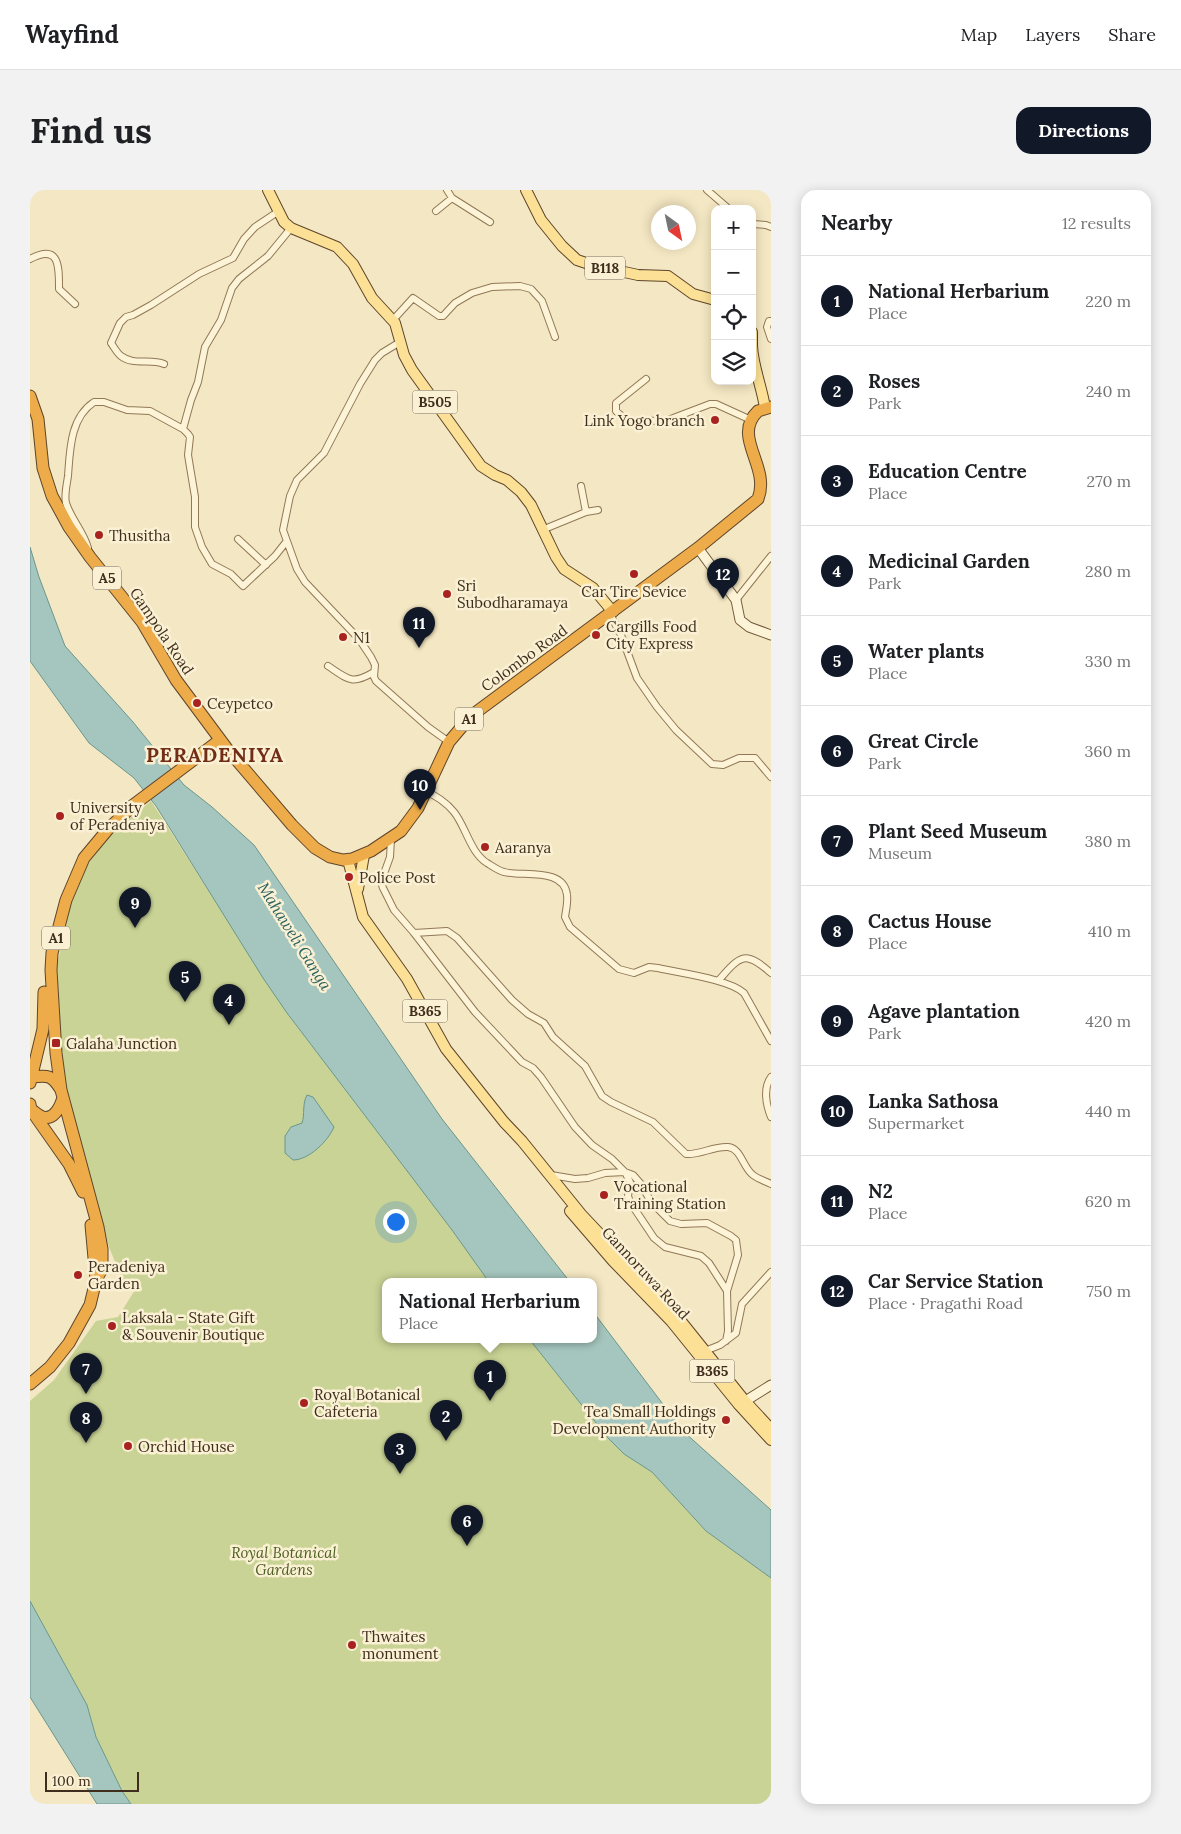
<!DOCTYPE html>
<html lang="en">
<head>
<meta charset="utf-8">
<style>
  :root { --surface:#fff; --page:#f2f2f2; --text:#202124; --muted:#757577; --line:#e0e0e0; --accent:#111827 }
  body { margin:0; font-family:Lora,serif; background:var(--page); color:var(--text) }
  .controls { position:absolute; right:15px; top:15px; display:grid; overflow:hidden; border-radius:10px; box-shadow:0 2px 12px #0003 }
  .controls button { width:45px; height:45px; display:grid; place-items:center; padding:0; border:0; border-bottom:1px solid var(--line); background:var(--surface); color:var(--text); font:25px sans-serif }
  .compass { position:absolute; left:621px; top:15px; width:45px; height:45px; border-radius:50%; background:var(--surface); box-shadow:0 2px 12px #0003; rotate:147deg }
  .scale { position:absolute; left:15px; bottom:12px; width:94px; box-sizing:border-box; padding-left:5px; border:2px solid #3f2e1d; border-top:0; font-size:14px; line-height:18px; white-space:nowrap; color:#3f2e1d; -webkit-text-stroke:4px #faf0d3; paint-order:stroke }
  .you { position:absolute; left:365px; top:1031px; width:18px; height:18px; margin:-12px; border:4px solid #fff; border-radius:50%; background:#1a73e8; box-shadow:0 0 0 8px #1a73e833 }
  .badge { display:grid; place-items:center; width:32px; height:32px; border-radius:50%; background:var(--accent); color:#fff; font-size:16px; font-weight:700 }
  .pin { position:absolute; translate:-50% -41px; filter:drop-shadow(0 1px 2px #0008) }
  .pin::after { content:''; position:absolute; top:26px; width:18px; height:15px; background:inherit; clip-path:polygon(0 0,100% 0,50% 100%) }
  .popup { position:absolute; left:352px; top:1088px; width:215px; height:65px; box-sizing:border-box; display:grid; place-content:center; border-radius:10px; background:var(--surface); filter:drop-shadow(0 1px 4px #0005); font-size:16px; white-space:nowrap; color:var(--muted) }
  .popup b { font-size:19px; color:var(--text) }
  .popup::after { content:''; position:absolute; left:50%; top:100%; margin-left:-10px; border:10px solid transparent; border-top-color:var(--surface) }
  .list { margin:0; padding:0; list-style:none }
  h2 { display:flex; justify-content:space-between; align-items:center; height:65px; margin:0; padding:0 20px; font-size:21px }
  h2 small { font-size:16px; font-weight:400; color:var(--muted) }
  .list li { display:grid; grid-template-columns:32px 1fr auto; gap:15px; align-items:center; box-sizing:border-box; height:90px; padding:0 20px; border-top:1px solid var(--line) }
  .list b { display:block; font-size:19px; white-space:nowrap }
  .list p { margin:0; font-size:16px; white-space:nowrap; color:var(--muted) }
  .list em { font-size:16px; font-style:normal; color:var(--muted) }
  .icon { flex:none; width:28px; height:28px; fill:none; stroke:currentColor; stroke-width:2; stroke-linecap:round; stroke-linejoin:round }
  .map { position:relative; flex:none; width:741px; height:1614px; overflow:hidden; border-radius:15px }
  header { display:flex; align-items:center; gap:30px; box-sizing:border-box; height:70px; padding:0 25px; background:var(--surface); border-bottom:1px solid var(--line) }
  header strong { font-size:24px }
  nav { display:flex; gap:28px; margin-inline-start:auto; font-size:18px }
  .intro { display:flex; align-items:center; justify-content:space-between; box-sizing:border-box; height:120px; padding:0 30px }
  h1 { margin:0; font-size:35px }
  .button { padding:12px 22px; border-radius:15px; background:var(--accent); color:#fff; font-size:18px; font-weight:700 }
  main { display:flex; gap:30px; padding:0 30px }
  aside { flex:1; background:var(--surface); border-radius:15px; box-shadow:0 2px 12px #0003 }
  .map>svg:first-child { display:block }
  .green { fill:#c9d395 }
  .water { fill:#a5c6be; stroke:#6a968d }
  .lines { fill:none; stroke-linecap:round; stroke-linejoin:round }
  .street-casing { stroke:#917857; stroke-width:8 }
  .secondary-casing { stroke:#72593a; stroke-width:11 }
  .primary-casing { stroke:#5e452b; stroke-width:12 }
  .highway-casing { stroke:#5e452b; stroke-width:13 }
  .street { stroke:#fdf3d7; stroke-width:6 }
  .secondary { stroke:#fdf3d7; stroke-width:9 }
  .primary { stroke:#fbe096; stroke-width:10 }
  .highway { stroke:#edac49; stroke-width:11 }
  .poi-dot { fill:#a8231f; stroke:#faf0d3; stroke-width:2 }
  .labels { text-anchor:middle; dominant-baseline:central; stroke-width:5; stroke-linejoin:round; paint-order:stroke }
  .shield { fill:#faf0d3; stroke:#776854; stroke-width:1 }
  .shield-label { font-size:14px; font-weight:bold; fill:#3f2e1d }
  .poi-label { font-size:15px; fill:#3f2e1d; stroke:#faf0d3; text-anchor:start }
  .street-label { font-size:15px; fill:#3f2e1d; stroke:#faf0d3 }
  .park-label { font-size:15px; font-style:italic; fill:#4c5e21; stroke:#faf0d3 }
  .water-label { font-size:16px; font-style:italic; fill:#2a605f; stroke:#faf0d3 }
  .district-label { font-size:20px; font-weight:bold; letter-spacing:1px; fill:#712d16; stroke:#faf0d3 }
</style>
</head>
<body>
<header>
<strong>Wayfind</strong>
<nav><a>Map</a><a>Layers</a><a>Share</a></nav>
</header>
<div class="intro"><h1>Find us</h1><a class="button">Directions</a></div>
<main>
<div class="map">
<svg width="741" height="1614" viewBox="0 0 741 1614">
  <rect width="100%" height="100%" fill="#f4e7c3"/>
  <!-- green -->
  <path class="green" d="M121,611L257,823L422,1040L459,1092H356V1150H500L578,1248L594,1264L622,1282L676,1341L741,1388V1614H101L92,1601L66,1547L57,1515L0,1411V1211L24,1190L66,1131L88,1127L105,1100L94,1094L79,1057L36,901L33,887L27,775L40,717L58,674L83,642Z"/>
  <!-- water -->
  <path class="water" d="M0,357L9,387L35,456L103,532L154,595L182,617L224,655L412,929L540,1092H459L422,1040L257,823L233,788L126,616L104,588L59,553L0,471Z
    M277,905L283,907L304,937C298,951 279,970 263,970L255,963V946L261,937L272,933C275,924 272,914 277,905Z
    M564,1123L654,1242L741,1320V1388L676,1341L622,1282L594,1264L578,1248L500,1150H564Z
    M0,1411L57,1515L66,1547L92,1601L101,1614H67L0,1507Z"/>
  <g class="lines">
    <defs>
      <path id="street" d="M417,0L422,8L460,32
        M677,0L699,19
        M406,21L422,8
        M722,34L736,35L741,37
        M0,69C30,53 29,77 29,99L45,114
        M363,130L383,108L409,126H413L425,113L442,103L462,97L490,96L501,99L512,111L525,147
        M741,131H739L737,137L741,149
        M370,152L352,163L345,170L330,194L294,263L267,290L260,306L253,340L267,379L275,392L329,449L341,467L345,475L344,487L346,491L398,537L419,552
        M134,174C120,168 104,176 91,166C87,163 84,157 81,153L90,133L96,127L103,125L121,115L169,84L203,68L214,49L225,37L249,21
        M616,189L586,213V221L598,232L638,230L680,214H686L721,230
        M153,239L161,210L168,192L175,157L191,130L202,98L209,89L238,66L261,38
        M556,322L568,320
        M512,340L556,322L551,296
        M208,349L236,375
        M58,358C54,342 41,329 36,313C34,305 37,294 38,286C40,260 40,228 64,212H74L97,220L120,221L153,239L158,244L160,247L158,265L165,307V337L172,357L182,374L201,384L213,396L245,366L256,352
        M706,410L741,366
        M580,424L591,445L607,488L627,517L646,540L682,574L693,575L709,568H725L741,587
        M298,476C319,490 322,495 344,482
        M396,601C407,607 416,612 424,622C436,637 440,662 457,673C462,676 469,681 474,682C493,687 534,677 537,705C538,712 536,720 535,727L540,737L589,779L604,783L619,777L628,778C649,783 699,789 714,803L741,851
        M361,649L360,667L351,692L353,698L364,720L384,743L445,822L492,872L503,878L511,887L545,937L562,955L582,969L595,982L600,992L598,1006L600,1012L624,1048L635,1057L671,1066L679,1073L697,1101
        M384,743L417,741L427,748L482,810L498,824L514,833L523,847L555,876L572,906L581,912L623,932L656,964C671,965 683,956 698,957C711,958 713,978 723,985C728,989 735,991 741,994
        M688,791C695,784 708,764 720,769C728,771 735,778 741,783
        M741,887C733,898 736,915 741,927
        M521,985L545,989L558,988L575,983L595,982L603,985L611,994L621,1012L640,1031L651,1034L677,1033L701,1046L706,1050L708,1065L697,1101L698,1141L696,1151
        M675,1161L690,1155L706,1143L712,1114L741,1082"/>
      <path id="secondary" d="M668,358L706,410L710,430L719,437L741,445
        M709,1215L741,1195"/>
      <path id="primary" d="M238,0L254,32L261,38L307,57L323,74L342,108L365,133L374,165L382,180L451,276L465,285L477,290L491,302L501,315L526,367L534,379L563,398L583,422
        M496,0L511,30L532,56L547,70L562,75L608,85L638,86L663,104L685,110
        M722,142V156
        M722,156C723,177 732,197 735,218
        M318,670L333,727L377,789L416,859L474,932L492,951L551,1024L647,1126L715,1211L741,1239
        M328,699L334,665
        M540,1021L583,1071L641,1131L709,1215L741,1250"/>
      <path id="highway" d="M0,206L8,229L13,278L22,306L39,337L60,367L112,432L146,490L198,560L262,635L285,658L300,667L313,670L322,669L341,661L371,641L388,618L419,552L441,526L668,358L728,309C741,276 701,247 728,221L741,217
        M102,616L190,550
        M2,887C18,885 22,885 31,900
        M0,893L13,839L14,802
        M0,914L1,920L39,974L53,1002
        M2,920C5,922 9,926 13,927C24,930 30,917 33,908
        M61,1035L66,1090
        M0,1194L20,1177L39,1153L60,1115L66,1090L72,1079V1059L68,1037L31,900L26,863L21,780L22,763L36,710L54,668L79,638L106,613"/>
    </defs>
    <!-- street casing -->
    <use href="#street" class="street-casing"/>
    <!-- secondary casing -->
    <use href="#secondary" class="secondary-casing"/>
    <!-- primary casing -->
    <use href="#primary" class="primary-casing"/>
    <!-- highway casing -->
    <use href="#highway" class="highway-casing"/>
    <!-- street -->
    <use href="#street" class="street"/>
    <!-- secondary -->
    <use href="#secondary" class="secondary"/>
    <!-- primary -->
    <use href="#primary" class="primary"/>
    <!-- highway -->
    <use href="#highway" class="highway"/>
  </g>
  <!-- markers -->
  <g class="poi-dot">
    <circle cx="685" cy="230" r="5"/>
    <circle cx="69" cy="345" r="5"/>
    <circle cx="604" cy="384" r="5"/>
    <circle cx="417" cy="404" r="5"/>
    <circle cx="566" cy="445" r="5"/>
    <circle cx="313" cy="447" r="5"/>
    <circle cx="167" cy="513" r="5"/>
    <circle cx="30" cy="626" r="5"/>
    <circle cx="455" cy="657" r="5"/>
    <circle cx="319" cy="687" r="5"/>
    <rect x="21" y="848" width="10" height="10" rx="2.5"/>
    <circle cx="574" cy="1005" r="5"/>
    <circle cx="48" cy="1085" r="5"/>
    <circle cx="82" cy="1136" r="5"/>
    <circle cx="274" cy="1213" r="5"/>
    <circle cx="696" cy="1230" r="5"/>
    <circle cx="98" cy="1256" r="5"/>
    <circle cx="322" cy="1455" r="5"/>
  </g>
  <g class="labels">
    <!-- shield labels -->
    <g class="shield">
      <rect x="555" y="66.5" width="40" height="23" rx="4"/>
      <rect x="382.5" y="200.5" width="45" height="23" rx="4"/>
      <rect x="63" y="376.5" width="28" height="23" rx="4"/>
      <rect x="425" y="517.5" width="28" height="23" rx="4"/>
      <rect x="12" y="736.5" width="28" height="23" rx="4"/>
      <rect x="372.5" y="809.5" width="45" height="23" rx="4"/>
      <rect x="659.5" y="1169.5" width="45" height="23" rx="4"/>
    </g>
    <g class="shield-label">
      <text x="575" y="78">B118</text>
      <text x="405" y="212">B505</text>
      <text x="77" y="388">A5</text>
      <text x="439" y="529">A1</text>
      <text x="26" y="748">A1</text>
      <text x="395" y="821">B365</text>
      <text x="682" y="1181">B365</text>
    </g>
    <!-- poi labels -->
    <g class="poi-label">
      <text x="675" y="230" text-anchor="end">Link Yogo branch</text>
      <text x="79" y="345">Thusitha</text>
      <text x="427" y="395">Sri<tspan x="427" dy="17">Subodharamaya</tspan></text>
      <text x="604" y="401" text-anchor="middle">Car Tire Sevice</text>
      <text x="576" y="436">Cargills Food<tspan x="576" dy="17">City Express</tspan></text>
      <text x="323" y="447">N1</text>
      <text x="177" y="513">Ceypetco</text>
      <text x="40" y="617">University<tspan x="40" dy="17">of Peradeniya</tspan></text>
      <text x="465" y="657">Aaranya</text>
      <text x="329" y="687">Police Post</text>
      <text x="36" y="853">Galaha Junction</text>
      <text x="584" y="996">Vocational<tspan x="584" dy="17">Training Station</tspan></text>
      <text x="58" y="1076">Peradeniya<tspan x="58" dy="17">Garden</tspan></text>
      <text x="92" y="1127">Laksala - State Gift<tspan x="92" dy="17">&amp; Souvenir Boutique</tspan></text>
      <text x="284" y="1204">Royal Botanical<tspan x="284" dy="17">Cafeteria</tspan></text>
      <text x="686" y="1221" text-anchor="end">Tea Small Holdings<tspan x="686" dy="17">Development Authority</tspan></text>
      <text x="108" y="1256">Orchid House</text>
      <text x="332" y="1446">Thwaites<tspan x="332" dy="17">monument</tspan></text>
    </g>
    <!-- street labels -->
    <g class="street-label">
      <text transform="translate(132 441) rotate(56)">Gampola Road</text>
      <text transform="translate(494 468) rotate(-36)">Colombo Road</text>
      <text transform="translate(616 1083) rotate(47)">Gannoruwa Road</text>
    </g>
    <!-- park labels -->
    <g class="park-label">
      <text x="254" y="1362">Royal Botanical<tspan x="254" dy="17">Gardens</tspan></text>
    </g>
    <!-- water labels -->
    <g class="water-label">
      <text transform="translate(265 746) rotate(58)">Mahaweli Ganga</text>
    </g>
    <!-- district labels -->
    <g class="district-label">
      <text x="185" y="564">PERADENIYA</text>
    </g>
  </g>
</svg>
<div class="controls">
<button>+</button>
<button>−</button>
<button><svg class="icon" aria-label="locate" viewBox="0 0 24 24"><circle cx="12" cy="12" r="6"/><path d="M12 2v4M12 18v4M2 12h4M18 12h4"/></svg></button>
<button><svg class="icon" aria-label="layers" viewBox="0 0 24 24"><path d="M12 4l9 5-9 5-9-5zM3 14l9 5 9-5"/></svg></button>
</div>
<svg class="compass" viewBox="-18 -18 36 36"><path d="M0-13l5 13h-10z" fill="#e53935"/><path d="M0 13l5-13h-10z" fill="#757577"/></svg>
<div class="scale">100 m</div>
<div class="you"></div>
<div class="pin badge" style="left:460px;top:1211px">1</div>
<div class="popup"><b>National Herbarium</b>Place</div>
<div class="pin badge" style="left:416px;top:1251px">2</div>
<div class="pin badge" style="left:370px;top:1284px">3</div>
<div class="pin badge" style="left:199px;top:835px">4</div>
<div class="pin badge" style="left:155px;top:812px">5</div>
<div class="pin badge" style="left:437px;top:1356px">6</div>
<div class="pin badge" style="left:56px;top:1204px">7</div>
<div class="pin badge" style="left:56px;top:1253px">8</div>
<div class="pin badge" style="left:105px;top:738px">9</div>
<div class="pin badge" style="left:390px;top:620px">10</div>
<div class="pin badge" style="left:389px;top:458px">11</div>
<div class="pin badge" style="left:693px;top:409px">12</div>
</div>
<aside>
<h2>Nearby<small>12 results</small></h2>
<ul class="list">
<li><span class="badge">1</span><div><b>National Herbarium</b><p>Place</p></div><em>220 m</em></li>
<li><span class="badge">2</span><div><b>Roses</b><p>Park</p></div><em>240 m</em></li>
<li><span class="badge">3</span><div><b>Education Centre</b><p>Place</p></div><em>270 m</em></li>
<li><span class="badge">4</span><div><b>Medicinal Garden</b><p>Park</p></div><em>280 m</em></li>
<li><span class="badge">5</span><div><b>Water plants</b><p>Place</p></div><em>330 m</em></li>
<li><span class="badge">6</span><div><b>Great Circle</b><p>Park</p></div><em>360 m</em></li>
<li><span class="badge">7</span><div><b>Plant Seed Museum</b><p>Museum</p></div><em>380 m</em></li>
<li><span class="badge">8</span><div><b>Cactus House</b><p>Place</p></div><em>410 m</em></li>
<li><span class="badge">9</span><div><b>Agave plantation</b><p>Park</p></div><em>420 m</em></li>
<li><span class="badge">10</span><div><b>Lanka Sathosa</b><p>Supermarket</p></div><em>440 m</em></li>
<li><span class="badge">11</span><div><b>N2</b><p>Place</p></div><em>620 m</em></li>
<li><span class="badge">12</span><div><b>Car Service Station</b><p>Place · Pragathi Road</p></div><em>750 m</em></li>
</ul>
</aside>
</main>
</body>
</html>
